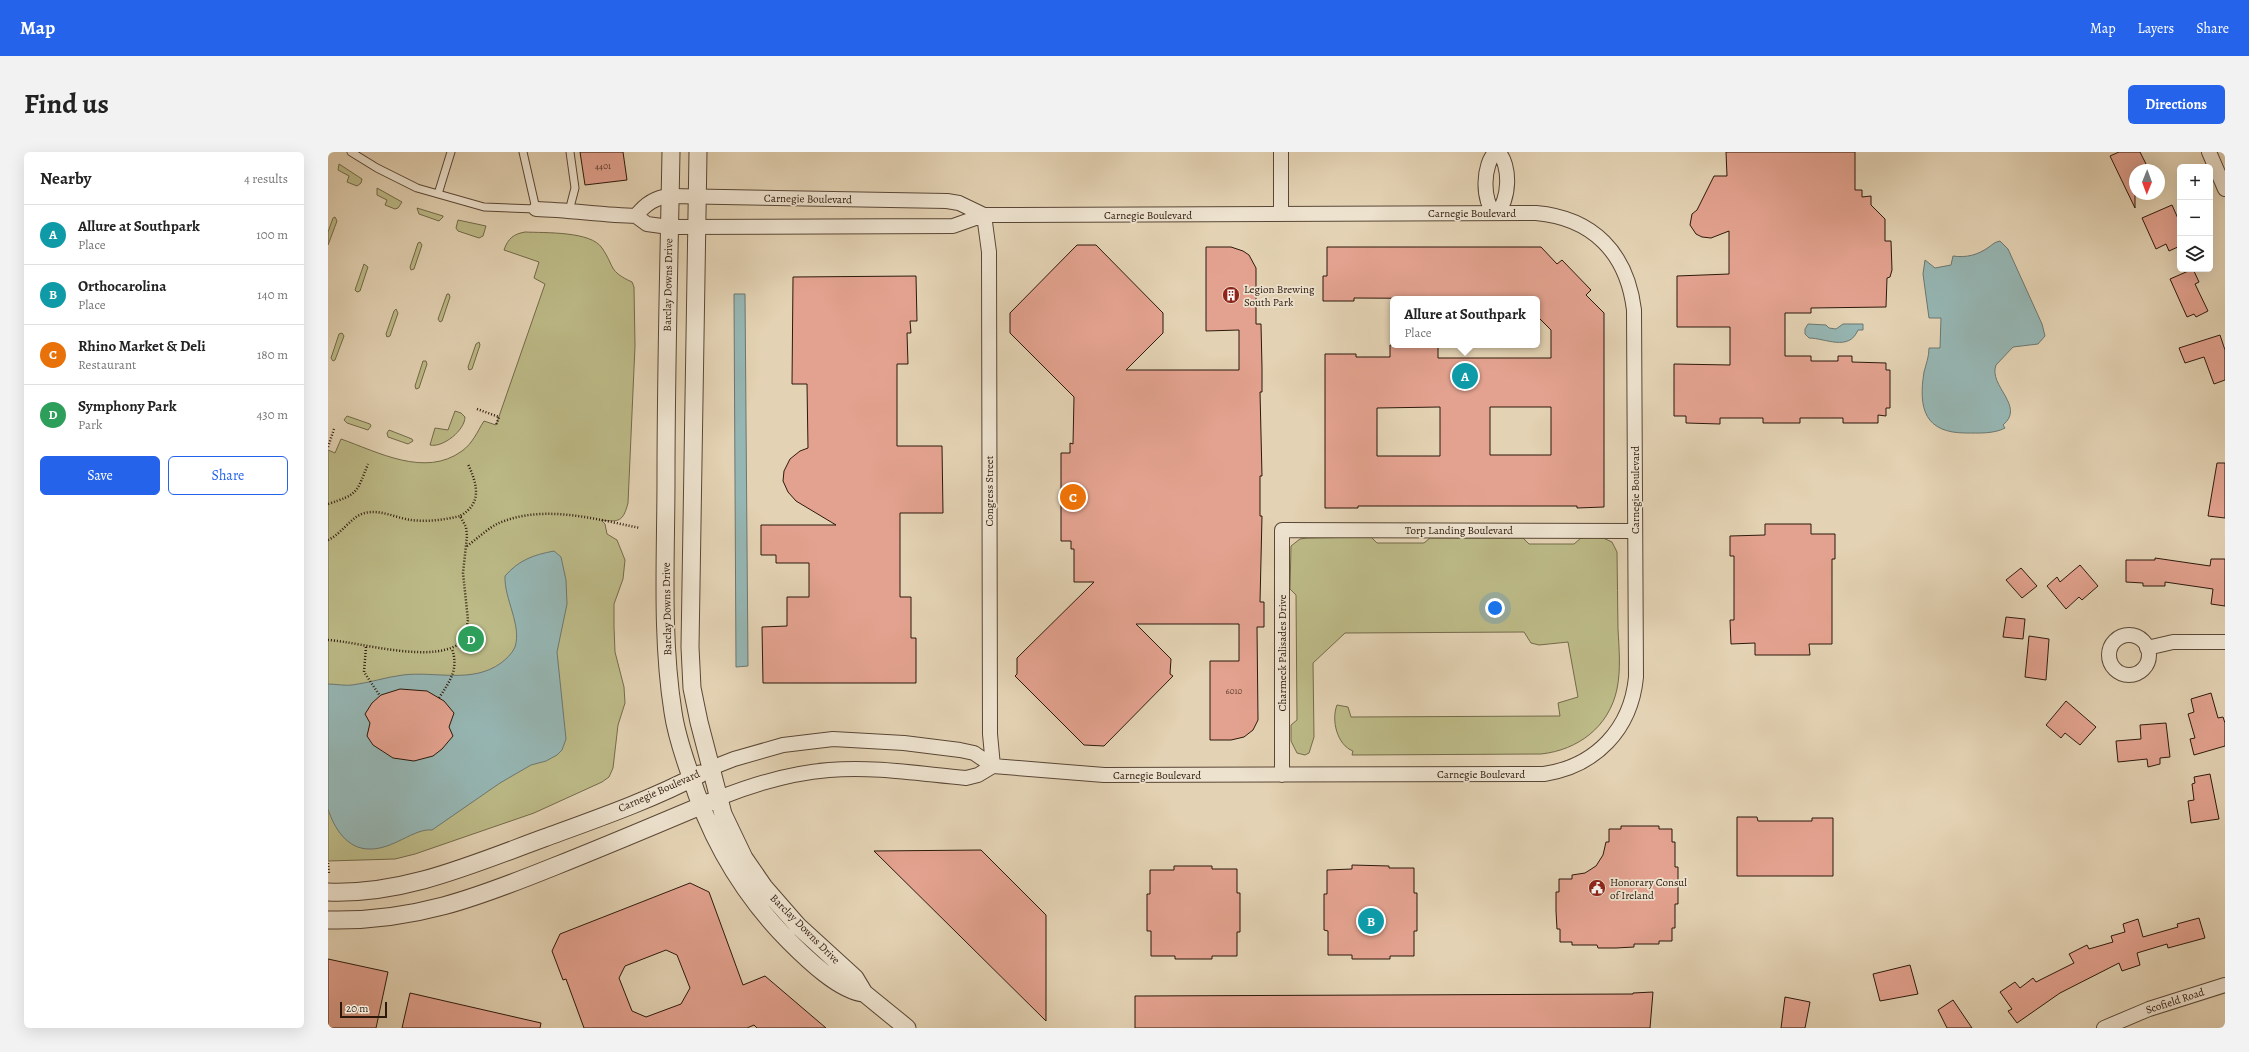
<!DOCTYPE html>
<html lang="en">
<head>
<meta charset="utf-8">
<style>
  :root { --surface:#fff; --page:#f2f2f2; --text:#222; --muted:#767676; --line:#e0e0e0; --accent:#2563eb }
  body { margin:0; font-family:Alegreya,serif; background:var(--page); color:var(--text) }
  .controls { position:absolute; right:12px; top:12px; display:grid; overflow:hidden; border-radius:6px; box-shadow:0 4px 16px #0002 }
  .controls button { width:36px; height:36px; display:grid; place-items:center; padding:0; border:0; border-bottom:1px solid var(--line); background:var(--surface); color:var(--text); font:20px sans-serif }
  .compass { position:absolute; left:1801px; top:12px; width:36px; height:36px; border-radius:50%; background:var(--surface); box-shadow:0 4px 16px #0002; rotate:181deg }
  .scale { position:absolute; left:12px; bottom:10px; width:47px; box-sizing:border-box; padding-left:4px; border:2px solid #2d190c; border-top:0; font-size:11px; line-height:14px; white-space:nowrap; color:#2d190c; -webkit-text-stroke:3px #ede2ce; paint-order:stroke }
  .you { position:absolute; left:1167px; top:456px; width:14px; height:14px; margin:-10px; border:3px solid #fff; border-radius:50%; background:#1a73e8; box-shadow:0 0 0 6px #1a73e833 }
  .badge { display:grid; place-items:center; width:26px; height:26px; border-radius:50%; background:var(--accent); color:#fff; font-size:13px; font-weight:700 }
  .pin { position:absolute; translate:-50% -50%; border:2px solid #fff; box-shadow:0 1px 4px #0006 }
  .popup { position:absolute; left:1062px; top:144px; width:150px; height:52px; box-sizing:border-box; display:grid; place-content:center; border-radius:6px; background:var(--surface); filter:drop-shadow(0 1px 3px #0005); font-size:13px; white-space:nowrap; color:var(--muted) }
  .popup b { font-size:15px; color:var(--text) }
  .popup::after { content:''; position:absolute; left:50%; top:100%; margin-left:-8px; border:8px solid transparent; border-top-color:var(--surface) }
  .list { margin:0; padding:0; list-style:none }
  h2 { display:flex; justify-content:space-between; align-items:center; height:52px; margin:0; padding:0 16px; font-size:17px }
  h2 small { font-size:13px; font-weight:400; color:var(--muted) }
  .list li { display:grid; grid-template-columns:26px 1fr auto; gap:12px; align-items:center; box-sizing:border-box; height:60px; padding:0 16px; border-top:1px solid var(--line) }
  .list b { display:block; font-size:15px; white-space:nowrap }
  .list p { margin:0; font-size:13px; white-space:nowrap; color:var(--muted) }
  .list em { font-size:13px; font-style:normal; color:var(--muted) }
  .actions { display:flex; gap:8px; padding:12px 16px }
  .actions a { flex:1; padding:9px 0; border:1px solid var(--accent); border-radius:6px; text-align:center; font-size:14px; color:var(--accent) }
  .actions .main { background:var(--accent); color:#fff }
  .icon { flex:none; width:22px; height:22px; fill:none; stroke:currentColor; stroke-width:2; stroke-linecap:round; stroke-linejoin:round }
  .map { position:relative; flex:none; width:1897px; height:876px; overflow:hidden; border-radius:6px }
  header { display:flex; align-items:center; gap:24px; box-sizing:border-box; height:56px; padding:0 20px; background:var(--accent); color:#fff }
  header strong { font-size:19px }
  nav { display:flex; gap:22px; margin-inline-start:auto; font-size:14px }
  .intro { display:flex; align-items:center; justify-content:space-between; box-sizing:border-box; height:96px; padding:0 24px }
  h1 { margin:0; font-size:28px }
  .button { padding:10px 18px; border-radius:6px; background:var(--accent); color:#fff; font-size:14px; font-weight:700 }
  main { display:flex; gap:24px; padding:0 24px }
  aside { flex:1; background:var(--surface); border-radius:6px; box-shadow:0 4px 16px #0002 }
  .map>svg:first-child { display:block }
  .green { fill:#bcba87; stroke:#746a4a }
  .water { fill:#96b6b3; stroke:#6c7770 }
  .building { fill:#e3a28f; stroke:#2d190c; fill-rule:evenodd }
  .lines { fill:none; stroke-linecap:round; stroke-linejoin:round }
  .service-casing { stroke:#5a4736; stroke-width:9 }
  .minor-casing { stroke:#5a4736; stroke-width:16 }
  .tertiary-casing { stroke:#5a4736; stroke-width:19 }
  .path { stroke:#2d190c; stroke-width:2.5; stroke-dasharray:1 2; stroke-linecap:butt }
  .service { stroke:#ede2ce; stroke-width:7 }
  .minor { stroke:#ede2ce; stroke-width:14 }
  .tertiary { stroke:#ede2ce; stroke-width:17 }
  .labels { text-anchor:middle; dominant-baseline:central; stroke-width:3.5; stroke-linejoin:round; paint-order:stroke }
  .number-label { font-size:9px; fill:#5a3b2d }
  .street-label { font-size:11px; fill:#2d190c; stroke:#ede2ce }
  .poi-label { font-size:11px; fill:#2d190c; stroke:#ede2ce; text-anchor:start }
</style>
</head>
<body>
<header>
<strong>Map</strong>
<nav><a>Map</a><a>Layers</a><a>Share</a></nav>
</header>
<div class="intro"><h1>Find us</h1><a class="button">Directions</a></div>
<main>
<aside>
<h2>Nearby<small>4 results</small></h2>
<ul class="list">
<li><span class="badge" style="background:#0f9aa8">A</span><div><b>Allure at Southpark</b><p>Place</p></div><em>100 m</em></li>
<li><span class="badge" style="background:#0f9aa8">B</span><div><b>Orthocarolina</b><p>Place</p></div><em>140 m</em></li>
<li><span class="badge" style="background:#e8710a">C</span><div><b>Rhino Market &amp; Deli</b><p>Restaurant</p></div><em>180 m</em></li>
<li><span class="badge" style="background:#2e9e5b">D</span><div><b>Symphony Park</b><p>Park</p></div><em>430 m</em></li>
</ul>
<div class="actions"><a class="main">Save</a><a>Share</a></div>
</aside>
<div class="map">
<svg width="1897" height="876" viewBox="0 0 1897 876">
  <rect width="100%" height="100%" fill="#e3d2b3"/>
  <filter id="stains"><feTurbulence type="fractalNoise" baseFrequency=".005" numOctaves="4"/><feColorMatrix values="0 0 0 0 .2 0 0 0 0 .09 0 0 0 0 .02 0 0 0 .5 -.17"/></filter>
  <radialGradient id="worn" r=".72"><stop offset=".6" stop-color="#630" stop-opacity="0"/><stop offset="1" stop-color="#630" stop-opacity=".3"/></radialGradient>
  <!-- green -->
  <path class="green" d="M11,12L34,27L33,31L29,34L19,30L21,24L10,18Z
    M49,36L74,50L70,56L67,57L57,53L59,48L49,43Z
    M89,56L115,64V65L111,69L91,62Z
    M7,65L9,69L0,93V80L5,66Z
    M130,68L158,74L155,84L151,86L130,79L128,76Z
    M197,80C217,81 263,79 274,96C287,115 280,119 304,130L306,135L307,194L300,351C295,370 291,370 273,368L277,372L279,382L289,388L297,408L295,427L286,452V475L287,500L296,535L297,551L290,573L285,616L281,625L274,630L206,661L87,702L67,707L0,709V298L7,301L13,287C50,300 97,326 134,299C145,291 149,280 156,269L168,273L217,132L206,126L211,110L176,98C180,86 186,82 197,80Z
    M92,90L94,93L86,117L83,118L82,115L90,91Z
    M36,112L40,115L32,139L29,140L27,138Z
    M121,142L122,145L114,169L112,170L110,167L119,142Z
    M68,157L70,161L62,184L59,185L58,182L66,159Z
    M14,181L16,184L7,208L5,209L3,206L11,182Z
    M151,190L152,193L144,217L141,218L140,215L148,192Z
    M95,209H98L99,212L91,236L88,237L87,234Z
    M127,259L133,261L137,265C137,278 115,296 102,293L107,276L120,278Z
    M19,264L42,272L43,274L40,278L19,271L16,268Z
    M61,278L84,287L85,289L80,292L60,285L59,281Z
    M1043,385L1049,391H1096L1102,386H1195L1201,392H1246L1253,386L1273,385L1284,390L1289,400C1289,426 1290,451 1290,477C1291,496 1293,518 1289,537C1281,575 1250,598 1213,602L1024,603L1025,599C1009,593 1003,568 1009,553L1020,555L1023,565L1232,564L1230,551L1250,545L1240,490L1211,493L1203,491L1196,480L1017,481L985,511L986,585L981,601L977,603L969,601L963,589V573L969,568L968,443L962,437L963,394L972,387L979,386Z"/>
  <!-- water -->
  <path class="water" d="M1672,89L1680,97L1714,172L1717,184L1710,192L1685,195L1668,213C1660,234 1698,254 1675,273L1677,276C1666,282 1650,281 1638,281C1597,281 1590,257 1596,220C1598,212 1601,205 1601,196H1612L1613,166H1601L1595,122L1597,108L1607,116L1623,113L1625,104C1638,106 1650,103 1661,95C1665,92 1667,90 1672,89Z
    M406,142H417L420,514L408,515Z
    M1480,172L1498,173L1501,176L1508,177L1515,172H1535V178H1530C1521,200 1497,186 1481,186L1477,182V177Z
    M226,399L233,405L238,428L239,452L229,500L238,587L234,598L229,603L218,609L203,613L172,631L104,678C86,676 65,698 41,697C19,697 6,676 0,657C0,648 0,634 0,624C0,593 0,562 0,532C8,532 17,534 24,533C41,531 58,525 75,523C108,519 144,532 173,511C178,507 184,502 187,495C194,473 176,447 177,424C191,408 205,403 226,399Z"/>
  <!-- building -->
  <path class="building" d="M252,0H295L299,28L257,33Z
    M1398,0H1527V38H1534V45L1543,44V53L1557,67V89H1563L1564,118L1562,125L1559,126L1558,155L1483,156V161H1457V204H1483V209H1510V204H1524V210L1558,211V218H1562V256H1558V264L1550,263V271H1515V266H1472V271H1435V266H1392V272L1358,271V264H1346V212L1402,213V175H1349V124L1401,122V79L1383,86L1374,85L1368,82L1362,73L1364,62L1369,58L1386,24H1399Z
    M1791,0H1812L1821,18H1807V56L1782,4Z
    M1844,53L1852,71V94L1841,99L1838,92L1828,97L1814,66Z
    M749,93H768L835,161V181L798,218H911V178L878,179V95H903L915,99L921,103L928,116V172H933L934,216V240H932L934,324H932V364H934L932,450H936V475H929L930,568L925,578L916,585L903,588H882V509H911V472H808L843,507L842,522L845,524L776,594L756,593L687,524L689,522V506L766,430H746V397H743V389H733V301H742V291L745,292L746,245L682,181V161Z
    M999,95H1213L1229,112L1234,108L1263,138L1258,143L1276,161V355L1249,356V354H1030V356H997V202H1028V205H1062V193H1110V206H1223V178L1209,164V147L1026,146V149H995V124H999ZM1112,255V304H1049V256ZM1162,255H1223V303H1162Z
    M1865,117L1871,130L1867,132L1880,159L1868,165L1866,162L1859,165L1842,127Z
    M588,124L589,169H582L583,181H579L580,212H569V294H614L615,361H572V445H583V486H588V531H435L434,475L459,474V445H481V411H448V403H433V373H508L468,349L460,340L455,329L456,319L462,307L472,299L480,296L479,232H464L465,125Z
    M1892,183L1897,198V228L1886,232L1876,205L1857,211L1851,196Z
    M1889,311H1897V366L1880,364Z
    M1437,372H1483V382H1507V407H1504V492H1481L1482,503H1427V491L1403,492L1402,468H1406V404H1402V384L1437,383Z
    M1827,406L1882,414L1883,407H1897V454L1883,452L1885,437L1837,430V434H1815V431L1798,430V408H1827Z
    M1752,413L1770,434L1754,448L1751,445L1738,457L1719,434L1729,425L1732,430Z
    M1693,416L1709,434L1694,446L1678,428Z
    M1678,465L1697,467L1695,487L1675,485Z
    M1701,484L1721,487L1718,528L1697,525Z
    M72,537L99,539L116,549L126,561L121,575L125,584L114,597L105,604L86,609L65,606L45,593L39,584L42,571L37,562L44,551L53,543Z
    M1883,541L1890,566L1895,565L1897,571V594L1866,603L1862,587L1867,586L1860,562L1866,560L1863,547Z
    M1738,549L1768,575L1752,593L1737,581L1733,586L1718,573Z
    M1838,571L1842,605L1832,606V612L1820,615L1819,607L1790,610L1788,589L1813,587L1812,573Z
    M1882,622L1891,667L1863,671L1860,649L1866,648L1864,632L1867,631L1866,625Z
    M1409,665H1429L1430,669H1484V666H1505V724H1409Z
    M1293,674H1331V677H1344V690H1347V715H1350V752H1347V776H1344V789H1331V792H1306V795L1288,796H1270L1269,793H1244V790H1232V777H1229L1228,759V740H1231V727H1244V723L1257,721L1268,714L1275,703L1278,690H1281V677H1293Z
    M653,698L718,763V869L546,699Z
    M1024,713L1061,714V716H1086V741H1089V779H1086V804H1062V807H1024V803H1000V779L996,778V742H999V718L1024,717Z
    M846,714H884V717H909V741H912V780H909V804H884V807H847V804H823V779H819V742H822V718H846Z
    M362,731L381,740L415,833L437,824L498,876H429L426,873L419,876H256L238,827L235,828L224,799L232,782ZM338,798L349,803L362,836L353,852L318,865L304,859L291,826L297,814Z
    M1871,766L1877,786L1840,796L1839,792L1809,801L1812,813L1794,819L1791,811L1732,841L1689,871L1680,859L1684,857L1672,840L1687,830L1692,836L1705,826L1708,830L1746,811L1741,802L1759,793L1761,797L1785,790L1783,784L1797,780L1795,772L1810,767L1815,785L1850,775L1849,772Z
    M0,807L60,820L48,876H0Z
    M1582,813L1590,842L1552,849L1545,822Z
    M1325,840L1322,876H807V844L1305,842V841Z
    M82,841L213,871L212,876H74Z
    M1457,845L1482,850L1477,876H1453Z
    M1625,848L1644,876H1619L1610,858Z"/>
  <g class="lines">
    <defs>
      <path id="service" d="M23,0L49,16L89,36L156,55L208,57L195,0
        M110,42L123,0
        M241,59L247,36L242,0"/>
      <path id="minor" d="M953,0V61
        M1168,0C1155,10 1153,52 1168,61C1182,50 1183,12 1170,0
        M1881,0L1897,37
        M208,57C242,58 274,63 308,64L319,72L341,75L625,74L656,63L631,51L619,49L342,44C327,45 317,52 308,64
        M1781 503a20 20 0 1 1 40 0a20 20 0 1 1-40 0Z
        M1819,496L1845,490H1897
        M383,616L406,607L455,593L505,587L576,591L632,598L646,601L665,614L776,623L1216,622C1268,614 1303,577 1308,525L1306,158C1299,101 1265,66 1208,61L656,63L661,100L662,582L665,614
        M954,623V378L1307,379
        M391,646C426,632 463,621 501,618C546,614 593,622 638,626L650,623L665,614
        M1776,876L1821,857L1897,833"/>
      <path id="tertiary" d="M343,0C341,109 338,217 338,326C338,404 333,484 345,560C348,581 355,602 362,622C382,686 414,742 462,790C479,807 512,839 536,841
        M370,0L362,495L364,536L371,570L395,662L416,706L436,735L470,774L527,826L536,841L579,876
        M0,740C76,743 145,712 216,686C268,667 323,648 372,622
        M0,768C85,770 148,746 225,715C278,694 330,672 382,650"/>
    </defs>
    <!-- service casing -->
    <use href="#service" class="service-casing"/>
    <!-- minor casing -->
    <use href="#minor" class="minor-casing"/>
    <!-- tertiary casing -->
    <use href="#tertiary" class="tertiary-casing"/>
    <!-- path -->
    <path class="path" d="M149,257L171,265L168,273
      M0,295L6,277
      M0,352C30,342 28,342 40,312
      M0,388C14,382 23,364 37,361C52,357 68,366 83,368C99,370 116,368 132,364
      M139,394C149,387 160,376 171,371C216,352 267,367 312,376
      M0,488C34,490 111,515 137,487L140,468L135,421L139,384L138,375L132,364C155,351 149,332 140,312
      M38,495L36,520L52,544
      M111,546C122,529 131,517 124,497
      M0,711L1,722"/>
    <!-- service -->
    <use href="#service" class="service"/>
    <!-- minor -->
    <use href="#minor" class="minor"/>
    <!-- tertiary -->
    <use href="#tertiary" class="tertiary"/>
  </g>
  <!-- icons -->
  <defs>
    <symbol id="building-disc" viewBox="-11 -11 22 22"><circle r="9.5" fill="#8f2418" stroke="#ede2ce"/><path d="M-4-6H4V6H1V3H-1V6H-4ZM-2.5-4.3h1.7v1.8h-1.7ZM.8-4.3h1.7v1.8H.8ZM-2.5-1h1.7V.8h-1.7ZM.8-1h1.7V.8H.8Z" fill="#fff"/></symbol>
    <symbol id="civic-disc" viewBox="-11 -11 22 22"><circle r="9.5" fill="#8f2418" stroke="#ede2ce"/><path d="M-.6-6.5H3V-4.5H.6V-3L4-1V1h2V6H-6V1h2V-1L-.6-3ZM-1.2 2.5V6h2.4V2.5Z" fill="#fff"/></symbol>
  </defs>
  <g fill-rule="evenodd">
    <use href="#building-disc" x="893" y="133" width="20" height="20"/>
    <use href="#civic-disc" x="1259" y="726" width="20" height="20"/>
  </g>
  <g class="labels">
    <!-- number labels -->
    <g class="number-label">
      <text x="275" y="14">4401</text>
      <text x="906" y="539">6010</text>
    </g>
    <!-- street labels -->
    <g class="street-label">
      <text transform="translate(480 47) rotate(1)">Carnegie Boulevard</text>
      <text x="1144" y="61">Carnegie Boulevard</text>
      <text x="820" y="63">Carnegie Boulevard</text>
      <text transform="translate(340 133) rotate(-89)">Barclay Downs Drive</text>
      <text transform="translate(1307 338) rotate(-90)">Carnegie Boulevard</text>
      <text transform="translate(661 339) rotate(-90)">Congress Street</text>
      <text x="1131" y="378">Torp Landing Boulevard</text>
      <text transform="translate(339 457) rotate(-91)">Barclay Downs Drive</text>
      <text transform="translate(954 501) rotate(-90)">Charmeck Palisades Drive</text>
      <text x="1153" y="622">Carnegie Boulevard</text>
      <text x="829" y="623">Carnegie Boulevard</text>
      <text transform="translate(331 639) rotate(-24)">Carnegie Boulevard</text>
      <text transform="translate(477 777) rotate(45)">Barclay Downs Drive</text>
      <text transform="translate(1847 849) rotate(-18)">Scofield Road</text>
    </g>
    <!-- poi labels -->
    <g class="poi-label">
      <text x="916" y="137">Legion Brewing<tspan x="916" dy="13">South Park</tspan></text>
      <text x="1282" y="730">Honorary Consul<tspan x="1282" dy="13">of Ireland</tspan></text>
    </g>
  </g>
  <rect width="100%" height="100%" filter="url(#stains)"/>
  <rect width="100%" height="100%" fill="url(#worn)"/>
</svg>
<div class="controls">
<button>+</button>
<button>−</button>
<button><svg class="icon" aria-label="layers" viewBox="0 0 24 24"><path d="M12 4l9 5-9 5-9-5zM3 14l9 5 9-5"/></svg></button>
</div>
<svg class="compass" viewBox="-18 -18 36 36"><path d="M0-13l5 13h-10z" fill="#e53935"/><path d="M0 13l5-13h-10z" fill="#767676"/></svg>
<div class="scale">20 m</div>
<div class="you"></div>
<div class="pin badge" style="left:1137px;top:224px;background:#0f9aa8">A</div>
<div class="popup"><b>Allure at Southpark</b>Place</div>
<div class="pin badge" style="left:1043px;top:769px;background:#0f9aa8">B</div>
<div class="pin badge" style="left:745px;top:345px;background:#e8710a">C</div>
<div class="pin badge" style="left:143px;top:487px;background:#2e9e5b">D</div>
</div>
</main>
</body>
</html>
